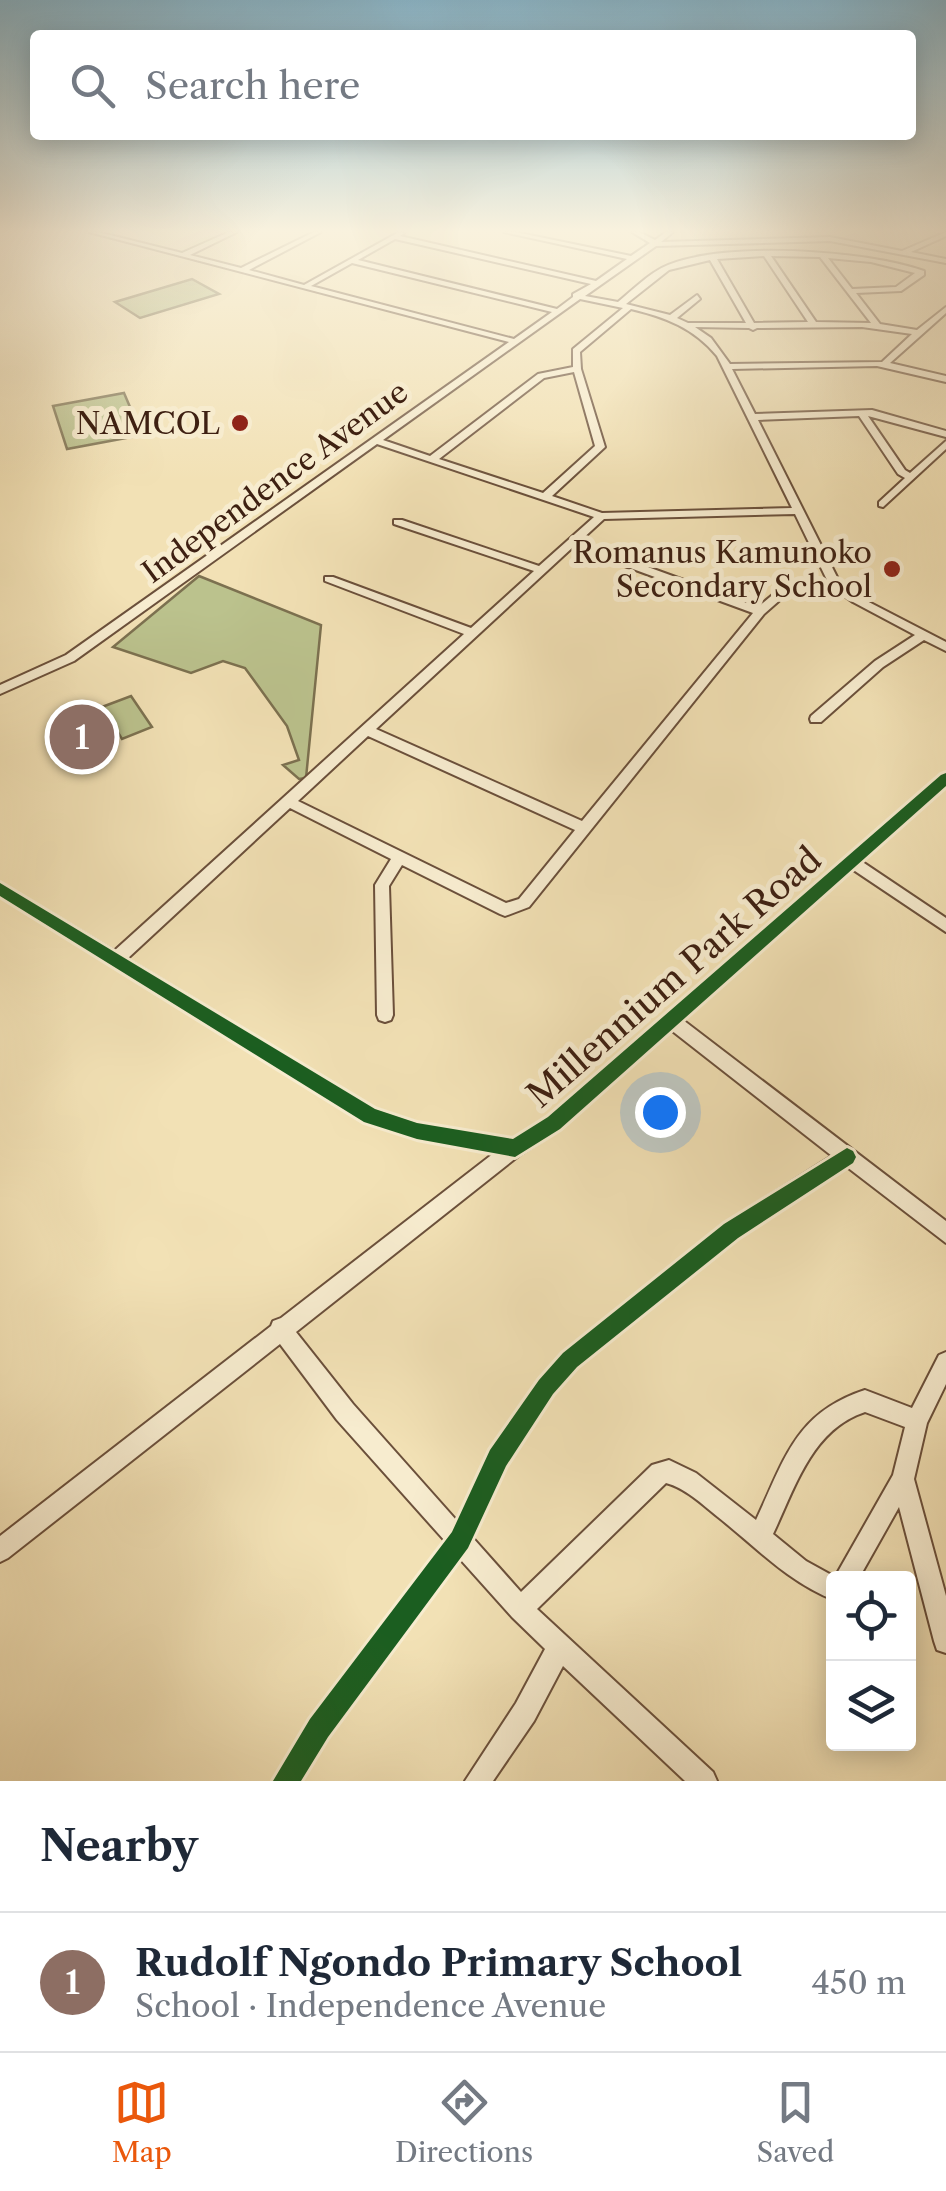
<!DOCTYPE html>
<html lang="en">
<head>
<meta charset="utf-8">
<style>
  :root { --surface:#fff; --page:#f2f2f3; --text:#1f2937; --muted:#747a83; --line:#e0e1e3; --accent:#ea580c }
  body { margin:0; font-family:"Libre Caslon Text",serif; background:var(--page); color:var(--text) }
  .controls { position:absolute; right:30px; bottom:30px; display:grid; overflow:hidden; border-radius:10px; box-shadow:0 5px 25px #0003 }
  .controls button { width:90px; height:90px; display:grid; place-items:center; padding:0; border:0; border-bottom:2px solid var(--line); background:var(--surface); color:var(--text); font:50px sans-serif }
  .you { position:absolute; left:660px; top:1112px; width:35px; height:35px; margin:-25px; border:8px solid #fff; border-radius:50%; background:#1a73e8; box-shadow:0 0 0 15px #1a73e833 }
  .badge { display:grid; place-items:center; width:65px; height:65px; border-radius:50%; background:var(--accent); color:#fff; font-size:32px; font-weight:700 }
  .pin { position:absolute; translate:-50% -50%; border:5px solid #fff; box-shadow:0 2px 10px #0006 }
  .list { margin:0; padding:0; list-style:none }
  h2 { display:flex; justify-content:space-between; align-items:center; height:130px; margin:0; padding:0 40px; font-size:42px }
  h2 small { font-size:32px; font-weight:400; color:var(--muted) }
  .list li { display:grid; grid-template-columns:65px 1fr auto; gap:30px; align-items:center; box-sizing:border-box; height:140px; padding:0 40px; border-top:2px solid var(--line) }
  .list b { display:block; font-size:38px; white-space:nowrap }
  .list p { margin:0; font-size:32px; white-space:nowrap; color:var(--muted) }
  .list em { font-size:32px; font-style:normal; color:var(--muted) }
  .icon { flex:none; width:55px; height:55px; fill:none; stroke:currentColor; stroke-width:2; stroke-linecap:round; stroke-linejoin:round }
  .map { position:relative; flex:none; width:946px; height:1781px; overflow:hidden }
  .search { position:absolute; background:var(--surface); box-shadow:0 5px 25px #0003; left:30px; right:30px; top:30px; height:110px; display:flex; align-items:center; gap:25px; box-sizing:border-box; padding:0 35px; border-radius:10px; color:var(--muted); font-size:38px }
  .sheet { height:270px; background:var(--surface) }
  nav { display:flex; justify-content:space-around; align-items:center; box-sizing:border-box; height:140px; border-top:2px solid var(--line); background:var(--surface); font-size:28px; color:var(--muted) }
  nav a { display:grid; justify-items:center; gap:5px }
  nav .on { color:var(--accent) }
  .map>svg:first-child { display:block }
  .green { fill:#bbc28d; stroke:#7c7150; stroke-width:2.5 }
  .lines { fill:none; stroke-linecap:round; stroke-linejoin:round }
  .minor-casing { stroke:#6b503b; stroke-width:4 }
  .minor { fill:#f7eccf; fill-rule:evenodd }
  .cycleway-casing { stroke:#f7eccf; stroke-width:6 }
  .cycleway { fill:#1b5e20; fill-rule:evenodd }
  .poi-dot { fill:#8f2418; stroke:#f7eccf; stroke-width:4 }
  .labels { text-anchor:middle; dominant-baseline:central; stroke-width:10; stroke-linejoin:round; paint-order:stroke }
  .far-poi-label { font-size:30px; fill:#3e2012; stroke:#f7eccf; text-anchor:end }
  .far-street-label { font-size:30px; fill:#3e2012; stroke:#f7eccf }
  .street-label { font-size:35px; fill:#3e2012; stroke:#f7eccf }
</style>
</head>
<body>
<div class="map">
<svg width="946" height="1781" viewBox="0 0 946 1781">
  <rect width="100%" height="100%" fill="#f2e1b5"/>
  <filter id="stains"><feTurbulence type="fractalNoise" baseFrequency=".002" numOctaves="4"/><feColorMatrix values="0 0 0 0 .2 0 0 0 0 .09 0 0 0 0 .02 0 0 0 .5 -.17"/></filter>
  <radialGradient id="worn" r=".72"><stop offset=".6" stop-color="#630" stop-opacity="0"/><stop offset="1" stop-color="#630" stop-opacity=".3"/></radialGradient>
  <!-- green -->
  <path class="green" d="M192,279L219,294L140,318L115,302Z
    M124,393L142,435L67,449L53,406Z
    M199,576L321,625L306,778L299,779L283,765L299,760L287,726L245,668L223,661L191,673L113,647Z
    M131,696L152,727L122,739L102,707Z"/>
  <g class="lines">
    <defs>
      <path id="minor" d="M89,232H98L182,253L229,232H237L190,255L241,268L314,232H321L249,270L304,285L399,232L404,233L400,236L596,281L627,259L504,232H515L631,256L650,243L632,232H639L655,240L666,232H673L661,242L830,237L902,251L946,232V236L911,252L946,259V263L830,241L656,246L585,296L618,302C634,289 649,273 668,265C727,241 864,250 924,271V275L901,291L856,293L880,324L917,330L946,307V313L890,363L946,376V382L877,366L732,369L755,414L872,410L946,431V437L868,416L905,470L910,473L946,441V449L883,507L879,506V502L905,478L898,474L859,416L758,420L839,581L861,598L946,642V651L924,640L883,667L821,722H811L810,719L811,716L875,661L915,635L853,602L832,587L789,592L764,614L529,907L505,916L500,914L402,865L389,886L393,1015L391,1020L385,1022L379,1020L377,1015L375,885L391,859L290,808L127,959L375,1109L417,1123L513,1139L548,1117L941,775L946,773V786L861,861L946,918V932L852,869L683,1020L946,1221V1243L847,1167L738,1238L577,1367L553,1394L506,1466L473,1538L521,1592L652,1465L669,1460L696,1473L756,1520C785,1459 795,1413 865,1390L912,1408L939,1355L946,1352V1384L927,1423L914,1479L946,1596V1653L937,1650L934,1641L899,1507L859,1578H834V1600C788,1582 756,1547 718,1517C702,1504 685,1488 666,1483L537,1609L713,1772L717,1781H685L563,1666L534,1721L493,1781H465L516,1703L545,1649L512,1617L460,1559L328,1737L301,1781H273L310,1719L445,1541L337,1420L280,1344L8,1558L0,1562V1536L271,1326L273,1321L281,1318L494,1153L417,1139L364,1122L0,896V883L114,951L464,634L325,581V577H333L471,628L534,571L394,524V520H402L539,566L594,517L377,444L74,661L0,694V685L66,655L509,342ZM395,239L591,284L573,294V297L557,309L358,260ZM764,256L808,322L754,323L717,259ZM771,256L820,257L871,323L816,322ZM828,258L871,262L915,273L896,287L852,289ZM710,260L746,323H688L677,318L700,299L697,295L670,315L626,304L669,270ZM352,263L552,312L514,339L311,286ZM580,299L623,308L573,349V367L538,374L430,456L383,440ZM631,309C665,317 694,328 717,356L792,508L602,513L552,496L605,447L581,369L580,352ZM695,327L749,328L753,330L757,328L862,327L912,334L882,362L730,364L711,338ZM574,372L595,446L543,493L439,459L544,378ZM795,514L827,580L782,587L758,607L579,542L604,519ZM573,547L753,613L582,821L376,729ZM368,736L575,830L519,899L506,903L298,801ZM671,1030L832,1156L724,1224L563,1353L539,1380L490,1450L457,1521L353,1404L296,1332L521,1154L560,1129ZM865,1412L905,1427L893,1475L835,1577L806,1561L773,1534C795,1488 812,1429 865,1412Z"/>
    </defs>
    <!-- minor casing -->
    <use href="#minor" class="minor-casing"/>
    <!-- minor -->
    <use href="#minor" class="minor"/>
    <defs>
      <path id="cycleway" d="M946,773V786L560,1129L515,1157L417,1139L364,1122L0,896V883L375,1109L417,1123L513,1139L548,1117L941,775Z
        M847,1148L853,1151L856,1157L853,1163L738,1238L577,1367L553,1394L506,1466L468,1548L328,1737L301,1781H273L310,1719L452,1532L490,1450L539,1380L563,1353L724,1224Z"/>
    </defs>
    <!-- cycleway casing -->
    <use href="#cycleway" class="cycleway-casing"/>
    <!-- cycleway -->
    <use href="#cycleway" class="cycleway"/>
  </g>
  <!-- sky -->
  <linearGradient id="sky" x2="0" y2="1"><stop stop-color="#89b8ce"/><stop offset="0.48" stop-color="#f9f2de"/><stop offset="1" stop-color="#f9f2de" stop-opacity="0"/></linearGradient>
  <rect width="946" height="481" fill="url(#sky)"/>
  <!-- markers -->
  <g class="poi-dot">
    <circle cx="240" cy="423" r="10"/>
    <circle cx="892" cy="569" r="10"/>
  </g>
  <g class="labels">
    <!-- far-poi labels -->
    <g class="far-poi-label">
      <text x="220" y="423">NAMCOL</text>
      <text x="872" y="552">Romanus Kamunoko<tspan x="872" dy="34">Secondary School</tspan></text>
    </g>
    <!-- far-street labels -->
    <g class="far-street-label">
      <text transform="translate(275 482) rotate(-36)">Independence Avenue</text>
    </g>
    <!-- street labels -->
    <g class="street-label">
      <text transform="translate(674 977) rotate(-41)">Millennium Park Road</text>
    </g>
  </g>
  <rect width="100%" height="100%" filter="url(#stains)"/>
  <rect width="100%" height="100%" fill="url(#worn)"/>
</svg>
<div class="controls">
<button><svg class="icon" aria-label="locate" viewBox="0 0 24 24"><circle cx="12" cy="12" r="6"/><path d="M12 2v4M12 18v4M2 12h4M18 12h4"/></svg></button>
<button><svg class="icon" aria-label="layers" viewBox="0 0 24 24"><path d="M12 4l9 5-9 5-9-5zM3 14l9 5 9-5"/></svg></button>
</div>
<div class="you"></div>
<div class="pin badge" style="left:82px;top:737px;background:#8d6e63">1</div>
<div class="search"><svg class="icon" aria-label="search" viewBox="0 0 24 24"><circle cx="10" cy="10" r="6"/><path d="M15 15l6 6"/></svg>Search here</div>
</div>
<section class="sheet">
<h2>Nearby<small></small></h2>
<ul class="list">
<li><span class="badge" style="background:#8d6e63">1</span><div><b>Rudolf Ngondo Primary School</b><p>School · Independence Avenue</p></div><em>450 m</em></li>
</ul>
</section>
<nav>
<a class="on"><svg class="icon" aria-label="map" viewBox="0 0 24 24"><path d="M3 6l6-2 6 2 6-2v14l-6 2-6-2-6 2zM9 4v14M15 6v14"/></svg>Map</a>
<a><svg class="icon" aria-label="directions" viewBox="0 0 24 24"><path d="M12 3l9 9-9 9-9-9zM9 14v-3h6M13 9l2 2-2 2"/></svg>Directions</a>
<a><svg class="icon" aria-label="saved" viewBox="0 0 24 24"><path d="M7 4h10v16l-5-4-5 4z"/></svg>Saved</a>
</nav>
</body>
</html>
